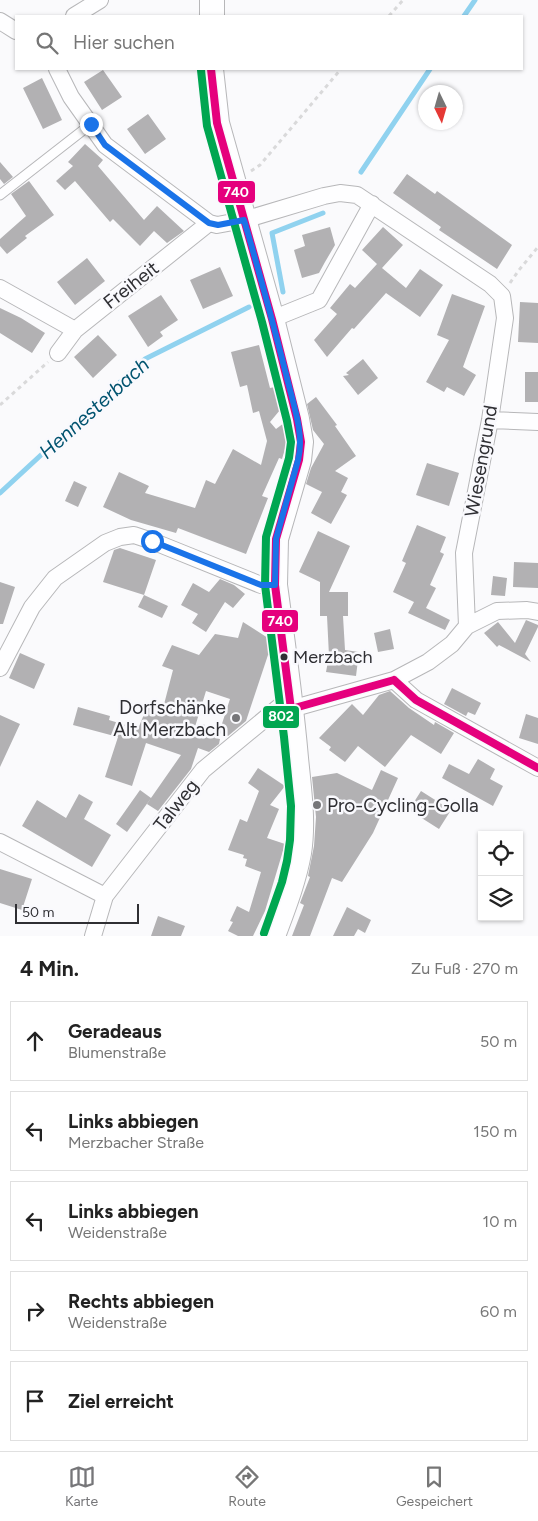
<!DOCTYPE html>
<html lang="de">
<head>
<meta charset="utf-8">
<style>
  :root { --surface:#fff; --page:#f2f2f2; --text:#222; --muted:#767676; --line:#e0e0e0; --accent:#767679 }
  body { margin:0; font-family:Figtree,sans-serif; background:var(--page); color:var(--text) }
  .controls { position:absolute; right:15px; bottom:15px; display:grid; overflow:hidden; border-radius:0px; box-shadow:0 1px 4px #0004 }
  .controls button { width:45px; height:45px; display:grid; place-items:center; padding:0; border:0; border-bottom:1px solid var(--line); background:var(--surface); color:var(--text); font:25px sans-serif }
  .compass { position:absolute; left:418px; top:85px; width:45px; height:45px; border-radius:50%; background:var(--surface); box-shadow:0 1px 4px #0004; rotate:175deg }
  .scale { position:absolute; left:15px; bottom:12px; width:124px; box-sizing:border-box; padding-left:5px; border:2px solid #2f2f33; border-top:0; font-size:14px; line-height:18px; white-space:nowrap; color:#2f2f33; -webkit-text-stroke:4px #f9f9fd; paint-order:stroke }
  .stop { position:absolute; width:15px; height:15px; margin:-11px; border:4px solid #1a73e8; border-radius:50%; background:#fff }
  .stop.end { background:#1a73e8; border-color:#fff; box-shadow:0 1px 5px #0008 }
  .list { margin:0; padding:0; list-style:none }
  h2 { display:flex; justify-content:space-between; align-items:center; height:65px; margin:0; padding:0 20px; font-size:21px }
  h2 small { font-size:16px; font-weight:400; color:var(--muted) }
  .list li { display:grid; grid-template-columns:32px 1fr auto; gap:15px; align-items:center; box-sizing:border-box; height:80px; margin:0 10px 10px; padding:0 10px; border:1px solid var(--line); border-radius:0px }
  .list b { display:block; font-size:19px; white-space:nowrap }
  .list p { margin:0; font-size:16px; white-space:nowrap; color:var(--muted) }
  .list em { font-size:16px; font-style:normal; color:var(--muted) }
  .icon { flex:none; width:28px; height:28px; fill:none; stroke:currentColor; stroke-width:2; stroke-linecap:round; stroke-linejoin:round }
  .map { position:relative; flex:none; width:538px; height:936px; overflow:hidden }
  .search { position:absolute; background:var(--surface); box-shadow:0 1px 4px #0004; left:15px; right:15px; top:15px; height:55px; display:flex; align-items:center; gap:12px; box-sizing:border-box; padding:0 18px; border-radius:0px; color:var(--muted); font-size:19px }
  .sheet { height:515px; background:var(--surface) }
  nav { display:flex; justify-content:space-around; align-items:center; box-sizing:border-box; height:70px; border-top:1px solid var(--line); background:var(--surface); font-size:14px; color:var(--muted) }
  nav a { display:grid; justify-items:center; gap:2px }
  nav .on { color:var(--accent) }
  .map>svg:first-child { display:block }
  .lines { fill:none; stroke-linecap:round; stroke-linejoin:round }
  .stream { stroke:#90d2ef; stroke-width:5 }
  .building { fill:#b2b1b3 }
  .service-casing { stroke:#b7b7b9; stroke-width:11 }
  .minor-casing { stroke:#b7b7b9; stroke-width:18 }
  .secondary-casing { stroke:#b7b7b9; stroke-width:26 }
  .path { stroke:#d9d9da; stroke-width:3; stroke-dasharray:4 4; stroke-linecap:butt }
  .service { stroke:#fefeff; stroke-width:9 }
  .minor { stroke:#fefeff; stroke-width:16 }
  .secondary { stroke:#fefeff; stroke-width:24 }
  .bus-1-casing { stroke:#f9f9fd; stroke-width:11 }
  .bus-2-casing { stroke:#f9f9fd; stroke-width:11 }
  .bus-1 { stroke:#e5007d; stroke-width:8 }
  .bus-2 { stroke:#00a651; stroke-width:8 }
  .route { stroke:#1a73e8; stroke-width:6 }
  .bus-dot { fill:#2f2f33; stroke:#f9f9fd; stroke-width:2 }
  .poi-dot { fill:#767679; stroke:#f9f9fd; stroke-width:2 }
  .labels { text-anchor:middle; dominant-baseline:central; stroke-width:5; stroke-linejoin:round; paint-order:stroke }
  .bus-label { font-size:18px; fill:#2f2f33; stroke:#f9f9fd; text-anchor:start }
  .street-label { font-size:19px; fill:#2f2f33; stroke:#f9f9fd }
  .poi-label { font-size:19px; fill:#2f2f33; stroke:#f9f9fd; text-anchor:end }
  .water-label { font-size:20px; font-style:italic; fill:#00536f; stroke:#f9f9fd }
  .line-badge { stroke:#f9f9fd; stroke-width:2 }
  .badge-label { font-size:14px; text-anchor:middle; font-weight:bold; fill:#fff }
</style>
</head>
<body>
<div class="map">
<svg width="538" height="936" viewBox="0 0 538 936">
  <rect width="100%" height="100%" fill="#fafafc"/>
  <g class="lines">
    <!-- stream -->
    <path class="stream" d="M464,16L475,0
      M361,172L430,69
      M283,292L272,233L323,213
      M0,493L145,359L249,307"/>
  </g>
  <!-- building -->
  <path class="building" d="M103,70L122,97L102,110L84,82Z
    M42,78L62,120L43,129L23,88Z
    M148,114L166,139L145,154L127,129Z
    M85,144L103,160L98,166L144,220L157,206L184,231L167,243L154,231L140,246L113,219L110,222L75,181L65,190L56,181L73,166L68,162Z
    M0,162L13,177L4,184L0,179Z
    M407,174L435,194L437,191L512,245L497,269L439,230L441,227L393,193Z
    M29,181L54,215L25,236L27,238L7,254L0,246V239L26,216L11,194Z
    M330,227L335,245L325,262L319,273L302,278L294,250L305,246L302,235Z
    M383,227L403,245L382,268L406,288L420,269L443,285L420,317L386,293L354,329L352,328L327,357L314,340L337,314L330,308L350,284L355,288L377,264L362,250Z
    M87,258L105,281L75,305L57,282Z
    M220,267L233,296L203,309L190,280Z
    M452,294L485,306L463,367L476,375L464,396L447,387L444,392L426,382L449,340L437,335Z
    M161,295L178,320L160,332L163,336L148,347L128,316Z
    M520,302L538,303V343L518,342Z
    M0,308L21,318L45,333L32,353L0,333Z
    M98,335L117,355L93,378L74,357Z
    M259,345L270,388L275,387L280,410L270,422L276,429L284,423L287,442L282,459L279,458L262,496L268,498L246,554L178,528L176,533L131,520L103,507L119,472L149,486L145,493L195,508L206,480L215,484L233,449L261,465L267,441L259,411L253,413L247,385L240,387L231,352Z
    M363,359L378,378L358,395L343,376L349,375L346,373Z
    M525,372H538V402H525Z
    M316,397L337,425L335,426L356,456L335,471L348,478L341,492L347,495L331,524L311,513L322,492L306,484L311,468L324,444L313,430L307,404Z
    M427,463L459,473L449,506L416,495Z
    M74,481L87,487L78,507L65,501Z
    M417,525L446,537L440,552L444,554L430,585L436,588L426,608L450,620L445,630L408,613L414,602L393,592L406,563L402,561Z
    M318,531L350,546L329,592H348V616H343L345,650L359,652L356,676L326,672L329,656L327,616H320V582L299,572Z
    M120,548L156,560L144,595L103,582L114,550Z
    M514,562L538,563V588L513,587Z
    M493,576L507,578L505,596L491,595Z
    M220,579L234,585L245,594L233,608L225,602L206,632L192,623L198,614L181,605L193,583L209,592Z
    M0,582L15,587L3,624H0Z
    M144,595L168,606L162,618L138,607Z
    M526,620L538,625V627L525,654L531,662L499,645L497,647L484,633L498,622L515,643Z
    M243,622L268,638L271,656L268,655L246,721L228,736L219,733L230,699L206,691L194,730L197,731L202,724L205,725L203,733L220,739L219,744L209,752L198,748L191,769L158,811L147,804L151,798L127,832L116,824L140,790L151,798L181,755L146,743L132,786L105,777L118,737L73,725L78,707L110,716L109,720L138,729L147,707L162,712L173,670L162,666L172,645L199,655L215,634L238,638Z
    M390,629L394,649L378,652L374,633Z
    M20,653L45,664L34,689L9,678Z
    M452,688L481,703L475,715L468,712L466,716L444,704Z
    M390,691L409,708L434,725L435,722L454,733L441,754L411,735L385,767L358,746L345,762L329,750L331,747L319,738L352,704L363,715L379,695Z
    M526,714L538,718V744L519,738Z
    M0,715L20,724L0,767Z
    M478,759L495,769L490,779L503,786L493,806L442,778L449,764L469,774Z
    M258,768L285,786L270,805L279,809L267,838L285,844L265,911L253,936H238L228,931L233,922L230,921L237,906L249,912L261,872L245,866L247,859L243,858L244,855L228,850L240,819L247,822L259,791L248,783Z
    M381,770L398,778L373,833L342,882L332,878L310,936H292L304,905L300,903L310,877L308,876L314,846L316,817L312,777L337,773L372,790Z
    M421,791L451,810L439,829L409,810Z
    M79,794L93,802L84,819L111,835L92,867L22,826L37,800L66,818Z
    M0,869L32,879L22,910L0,903Z
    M347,907L371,920L365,933L358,929L354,936H333Z
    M158,916L185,926L181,936H151Z"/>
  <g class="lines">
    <defs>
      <path id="service" d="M0,195L91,124"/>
      <path id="minor" d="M74,16L100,0
        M0,21L16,31
        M57,69L71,97L105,145L209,223L217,225L244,220L324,196L340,193L357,195L490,284L502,296L505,318L490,420L464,553L467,626
        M0,288L75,330
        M272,319L319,300L372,204
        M58,353L75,330L209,223
        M490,420L538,422
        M0,668L32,607L55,578L105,543L120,537L134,535L152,541L261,585H275
        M394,680L416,700L538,768
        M291,709L394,680L428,662L452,644L467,626L497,611L527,610L538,612
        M0,842L105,896
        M93,936L105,896L203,770L290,698"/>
      <path id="secondary" d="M212,16V0
        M211,69L217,123L272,319L297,419L301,442L299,460L276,539L275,585C283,643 291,700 296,758C299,789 304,822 299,853C294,881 283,909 273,936"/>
    </defs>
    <!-- service casing -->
    <use href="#service" class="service-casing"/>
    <!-- minor casing -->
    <use href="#minor" class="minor-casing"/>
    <!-- secondary casing -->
    <use href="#secondary" class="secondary-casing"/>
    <!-- path -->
    <path class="path" d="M389,16L403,0
      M251,171L260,165L341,69
      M510,283L519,270L538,247
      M0,405L48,362"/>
    <!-- service -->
    <use href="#service" class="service"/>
    <!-- minor -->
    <use href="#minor" class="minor"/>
    <!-- secondary -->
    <use href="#secondary" class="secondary"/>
    <defs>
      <path id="bus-1" d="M211,69L217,123L272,319L297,419L301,442L299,460L276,539L275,585L291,709
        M394,680L416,700L538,768
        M291,709L394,680"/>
      <path id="bus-2" d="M201,70L207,126L262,322L287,421L291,442L289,458L266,537L265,585L284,737L291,806L290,840L287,861L282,882L264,933"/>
    </defs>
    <!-- bus-1 casing -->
    <use href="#bus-1" class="bus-1-casing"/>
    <!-- bus-2 casing -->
    <use href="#bus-2" class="bus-2-casing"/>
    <!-- bus-1 -->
    <use href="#bus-1" class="bus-1"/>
    <!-- bus-2 -->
    <use href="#bus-2" class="bus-2"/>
  </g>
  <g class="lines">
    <!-- route -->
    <path class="route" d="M91,124L105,145L209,223L218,225L244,220C259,271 273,323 286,374C292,401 305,433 298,460L276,539L275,585H261L152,541"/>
  </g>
  <!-- markers -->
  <circle class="bus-dot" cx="284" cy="657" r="4.5"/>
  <g class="poi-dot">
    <circle cx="236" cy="718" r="5"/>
    <circle cx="317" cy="805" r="5"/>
  </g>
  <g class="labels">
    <!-- bus labels -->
    <g class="bus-label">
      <text x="293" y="657">Merzbach</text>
    </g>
    <!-- street labels -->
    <g class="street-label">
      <text transform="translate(131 285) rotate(-38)">Freiheit</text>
      <text transform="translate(481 461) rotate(-80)">Wiesengrund</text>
      <text transform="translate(176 805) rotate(-52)">Talweg</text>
    </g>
    <!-- poi labels -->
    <g class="poi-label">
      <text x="226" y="707">Dorfschänke<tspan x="226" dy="22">Alt Merzbach</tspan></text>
      <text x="327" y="805" text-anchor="start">Pro-Cycling-Golla</text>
    </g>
    <!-- water labels -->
    <g class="water-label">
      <text transform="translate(94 408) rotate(-42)">Hennesterbach</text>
    </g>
  </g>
  <g class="line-badge">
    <rect x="217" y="180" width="39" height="24" rx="5" fill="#e5007d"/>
    <rect x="261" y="609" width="38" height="24" rx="5" fill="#e5007d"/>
    <rect x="262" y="705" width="38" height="24" rx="5" fill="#00a651"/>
  </g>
  <g class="badge-label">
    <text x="236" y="197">740</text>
    <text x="280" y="626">740</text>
    <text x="281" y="721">802</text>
  </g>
</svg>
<div class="controls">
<button><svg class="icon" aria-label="locate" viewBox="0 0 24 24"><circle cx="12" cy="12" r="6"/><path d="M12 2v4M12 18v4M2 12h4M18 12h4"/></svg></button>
<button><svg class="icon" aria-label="layers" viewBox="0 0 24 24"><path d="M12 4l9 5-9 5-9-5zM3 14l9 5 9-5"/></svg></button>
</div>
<svg class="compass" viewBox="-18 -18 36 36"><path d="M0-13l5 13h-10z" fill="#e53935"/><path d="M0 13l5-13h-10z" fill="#767676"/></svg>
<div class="scale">50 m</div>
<div class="stop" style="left:152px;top:541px"></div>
<div class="stop end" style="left:91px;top:124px"></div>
<div class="search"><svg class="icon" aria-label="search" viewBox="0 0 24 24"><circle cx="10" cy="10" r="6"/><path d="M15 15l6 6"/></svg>Hier suchen</div>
</div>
<section class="sheet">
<h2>4 Min.<small>Zu Fuß · 270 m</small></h2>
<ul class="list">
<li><svg class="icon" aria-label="ahead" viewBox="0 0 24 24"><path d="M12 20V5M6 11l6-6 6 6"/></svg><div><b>Geradeaus</b><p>Blumenstraße</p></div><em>50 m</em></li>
<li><svg class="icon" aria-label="left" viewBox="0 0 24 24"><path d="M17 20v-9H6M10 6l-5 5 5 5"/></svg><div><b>Links abbiegen</b><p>Merzbacher Straße</p></div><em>150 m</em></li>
<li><svg class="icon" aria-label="left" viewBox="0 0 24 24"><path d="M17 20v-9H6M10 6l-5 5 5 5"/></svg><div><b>Links abbiegen</b><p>Weidenstraße</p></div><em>10 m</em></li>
<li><svg class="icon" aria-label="right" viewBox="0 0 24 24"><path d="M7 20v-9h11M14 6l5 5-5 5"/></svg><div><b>Rechts abbiegen</b><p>Weidenstraße</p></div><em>60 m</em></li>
<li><svg class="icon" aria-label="arrive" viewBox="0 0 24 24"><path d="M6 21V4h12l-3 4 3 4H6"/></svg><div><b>Ziel erreicht</b></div></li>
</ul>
</section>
<nav>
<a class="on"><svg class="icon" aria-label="map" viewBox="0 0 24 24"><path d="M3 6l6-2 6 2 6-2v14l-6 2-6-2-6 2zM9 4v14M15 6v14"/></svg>Karte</a>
<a><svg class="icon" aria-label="directions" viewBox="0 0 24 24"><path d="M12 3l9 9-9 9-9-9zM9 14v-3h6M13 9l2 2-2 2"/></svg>Route</a>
<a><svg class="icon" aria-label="saved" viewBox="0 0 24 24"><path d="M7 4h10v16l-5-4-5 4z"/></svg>Gespeichert</a>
</nav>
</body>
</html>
